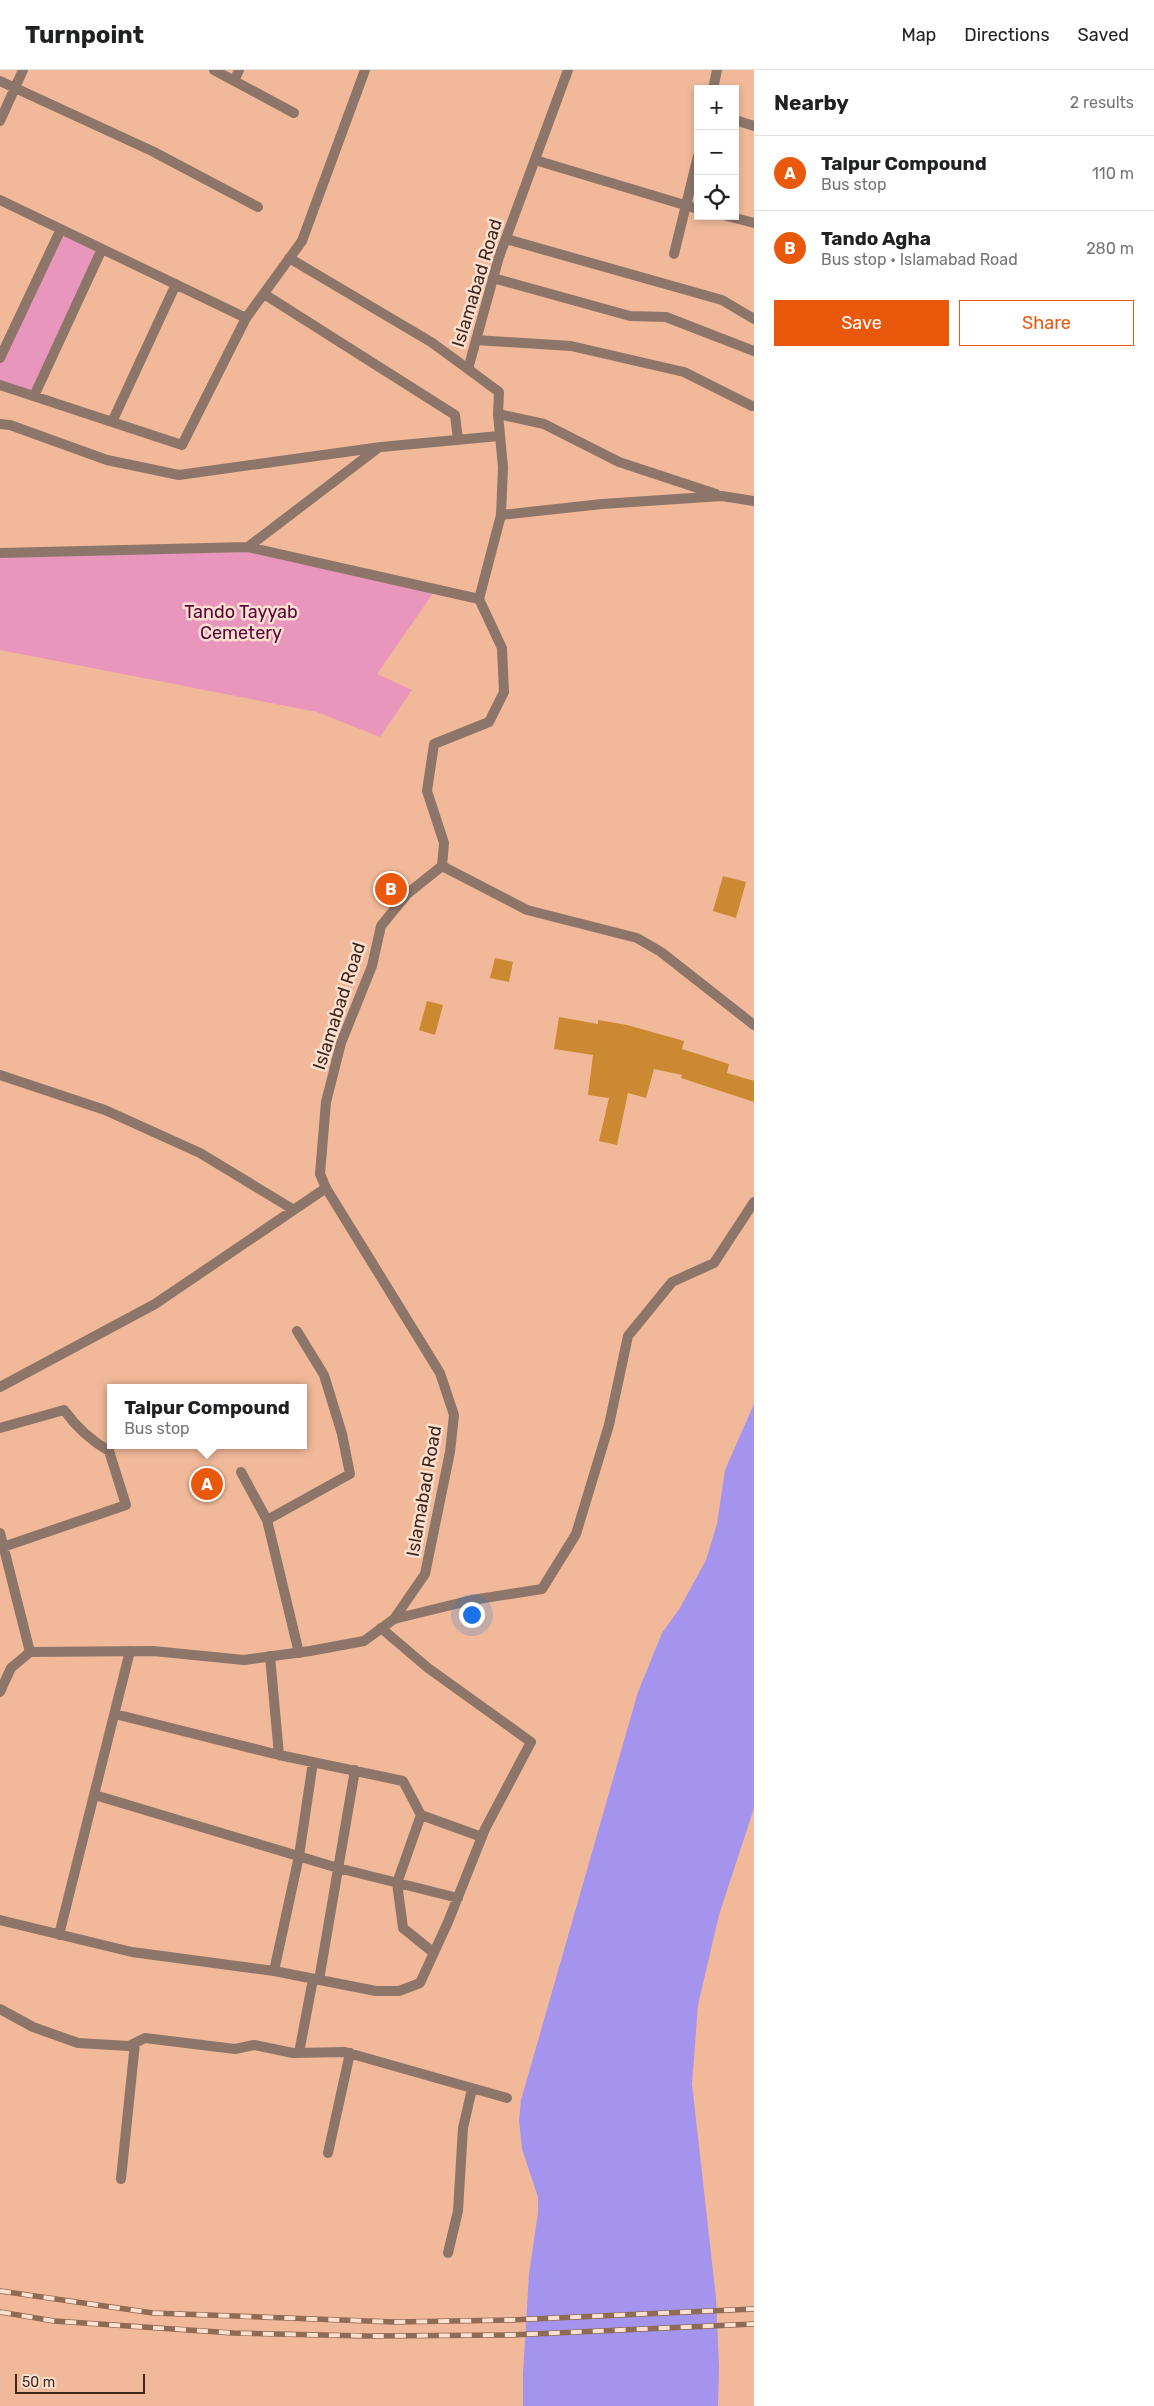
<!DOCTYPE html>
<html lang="en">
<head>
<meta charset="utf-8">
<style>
  :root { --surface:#fff; --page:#f2f2f2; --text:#202124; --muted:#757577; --line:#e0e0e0; --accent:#ea580c }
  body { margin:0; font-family:Rubik,sans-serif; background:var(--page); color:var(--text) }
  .controls { position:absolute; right:15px; top:15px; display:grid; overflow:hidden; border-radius:0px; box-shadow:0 2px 8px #0003 }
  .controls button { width:45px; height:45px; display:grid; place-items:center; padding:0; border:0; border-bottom:1px solid var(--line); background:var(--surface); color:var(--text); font:25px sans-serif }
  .scale { position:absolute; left:15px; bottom:12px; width:130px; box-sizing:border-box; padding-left:5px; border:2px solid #3d281b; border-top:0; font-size:14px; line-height:18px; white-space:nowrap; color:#3d281b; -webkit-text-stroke:4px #fee0d0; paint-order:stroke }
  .you { position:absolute; left:471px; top:1544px; width:18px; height:18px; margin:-12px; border:4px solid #fff; border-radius:50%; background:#1a73e8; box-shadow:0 0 0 8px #1a73e833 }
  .badge { display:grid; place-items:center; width:32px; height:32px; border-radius:50%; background:var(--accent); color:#fff; font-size:16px; font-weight:700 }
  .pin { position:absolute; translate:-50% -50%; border:2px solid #fff; box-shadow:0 1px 5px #0006 }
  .popup { position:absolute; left:107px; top:1314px; width:200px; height:65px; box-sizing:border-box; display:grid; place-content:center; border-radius:0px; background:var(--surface); filter:drop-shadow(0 1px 4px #0005); font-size:16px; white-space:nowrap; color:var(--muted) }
  .popup b { font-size:19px; color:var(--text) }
  .popup::after { content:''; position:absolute; left:50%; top:100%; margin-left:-10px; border:10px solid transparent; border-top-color:var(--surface) }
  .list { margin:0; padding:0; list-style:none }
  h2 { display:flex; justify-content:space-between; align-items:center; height:65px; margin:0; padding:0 20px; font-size:21px }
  h2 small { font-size:16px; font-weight:400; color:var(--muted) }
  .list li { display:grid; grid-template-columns:32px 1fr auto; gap:15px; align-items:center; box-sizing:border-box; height:75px; padding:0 20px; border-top:1px solid var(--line) }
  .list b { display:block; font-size:19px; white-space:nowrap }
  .list p { margin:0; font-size:16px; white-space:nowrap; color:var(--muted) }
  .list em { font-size:16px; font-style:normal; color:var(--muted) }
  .actions { display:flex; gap:10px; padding:15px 20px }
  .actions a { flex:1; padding:11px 0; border:1px solid var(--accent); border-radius:0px; text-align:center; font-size:18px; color:var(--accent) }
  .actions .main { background:var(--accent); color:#fff }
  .icon { flex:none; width:28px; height:28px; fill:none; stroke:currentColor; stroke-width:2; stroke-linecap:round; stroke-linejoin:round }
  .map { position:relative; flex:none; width:754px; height:2336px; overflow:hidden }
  header { display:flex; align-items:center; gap:30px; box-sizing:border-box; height:70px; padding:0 25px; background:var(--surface); border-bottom:1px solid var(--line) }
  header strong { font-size:24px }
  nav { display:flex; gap:28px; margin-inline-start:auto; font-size:18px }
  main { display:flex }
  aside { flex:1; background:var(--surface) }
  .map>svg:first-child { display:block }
  .green { fill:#e996bd }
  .water { fill:#a494ed }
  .building { fill:#cb8a31 }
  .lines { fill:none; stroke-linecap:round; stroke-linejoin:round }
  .minor { stroke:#8d7669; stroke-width:10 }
  .tertiary { stroke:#8d7669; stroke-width:10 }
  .rail-casing { stroke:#8f6a55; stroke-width:5.5 }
  .rail { stroke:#fee0d0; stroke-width:4; stroke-dasharray:11; stroke-linecap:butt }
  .labels { text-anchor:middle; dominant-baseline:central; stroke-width:5; stroke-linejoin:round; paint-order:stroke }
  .street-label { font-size:18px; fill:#3d281b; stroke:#fee0d0 }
  .park-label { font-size:18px; fill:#5b0339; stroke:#fee0d0 }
</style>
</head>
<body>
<header>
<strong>Turnpoint</strong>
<nav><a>Map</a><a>Directions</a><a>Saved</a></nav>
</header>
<main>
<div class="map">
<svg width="754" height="2336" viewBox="0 0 754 2336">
  <rect width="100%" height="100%" fill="#f1b999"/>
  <!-- green -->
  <path class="green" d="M61,159L102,179L34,326L0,315V288Z
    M248,477L436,519L377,604L412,620L380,667L317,642L0,580V484Z"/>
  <!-- water -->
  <path class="water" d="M754,1334V1738L719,1845L698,1935L692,2014L716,2228L719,2296L718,2336H523V2303L529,2204L538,2143V2127L522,2079L519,2051L521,2030L638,1622L662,1563L680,1538L706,1490L717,1454L725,1400Z"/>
  <!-- building -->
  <path class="building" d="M723,806L746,812L736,848L713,841Z
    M495,888L513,892L509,912L490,908Z
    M427,931L443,935L435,965L419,960Z
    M559,947L598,954V950L627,955L684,971L682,979L729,994L727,1003L754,1011V1032L681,1008L682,1005L654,999L646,1028L628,1023L617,1075L599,1071L609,1028L588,1025L593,985L554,979Z"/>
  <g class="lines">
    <!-- minor -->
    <path class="minor" d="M214,0L294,43
      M0,11L152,81L258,137
      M234,11L239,0
      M713,19L717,0
      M735,50L754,56
      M0,51L23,0
      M535,90L698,139
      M0,130L246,248L302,171L365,0
      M727,146L754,153
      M506,169L722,230L754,249
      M674,184L698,86
      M289,188L431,272L468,299
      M493,208L630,246L666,247L754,281
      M264,224L455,345L458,370
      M476,270L571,276L684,302L752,336
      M0,288L61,159
      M0,315L182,375L246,248
      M34,326L102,179
      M498,344L544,354L619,392L716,424
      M112,352L176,214
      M0,354L10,355L107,390L179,405L381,377L499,366
      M501,445L602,434L722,426L754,431
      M248,477L479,529
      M0,483L248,477L378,378
      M442,796L527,840L637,868L661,882L754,955
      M0,1005L105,1040L200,1083L294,1140
      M0,1317L155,1234L326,1118
      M0,1358L64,1340C77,1358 90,1370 109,1381L126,1435L3,1477
      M241,1402L267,1450L299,1583
      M267,1450L350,1404L342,1364L324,1305L297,1261
      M0,1463L30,1582
      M394,1549L472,1530L542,1519L576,1464L609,1355L628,1266L672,1212L714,1193L754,1132
      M270,1586L279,1685
      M115,1644L279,1685L403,1711L421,1745L482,1767
      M95,1725L338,1798L458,1828
      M421,1745L397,1813L403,1858L434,1883
      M0,1850L132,1882L274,1901L376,1921H399L420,1913L448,1852L485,1759L531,1672L428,1598L381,1558
      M59,1865L130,1581
      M274,1901L299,1786L313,1692
      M319,1910L355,1700
      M0,1939L33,1957L78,1973L129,1976L145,1968L235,1979L254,1975L293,1983L345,1982L507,2028
      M299,1983L313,1909
      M328,2083L350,1983
      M121,2109L135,1973
      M448,2183L458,2141L463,2058L472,2019"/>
    <!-- tertiary -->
    <path class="tertiary" d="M0,1622L11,1598L30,1582L153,1581L244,1590L310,1581L364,1571L394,1549L425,1504L450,1382L454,1345L440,1303L326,1118L320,1104L326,1032L341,973L372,896L381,856L407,824L442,796L444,773L427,721L434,674L489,652L504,622L502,578L479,529L501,445L503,397L498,344L499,322L468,299L499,187L568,0"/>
    <defs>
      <path id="rail" d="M0,2221L153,2243L394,2252L511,2250L754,2239
        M0,2242L54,2251L233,2263L368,2266L511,2265L754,2254"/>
    </defs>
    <!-- rail casing -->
    <use href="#rail" class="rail-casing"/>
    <!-- rail -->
    <use href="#rail" class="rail"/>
  </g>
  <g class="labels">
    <!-- street labels -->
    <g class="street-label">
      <text transform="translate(477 213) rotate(-73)">Islamabad Road</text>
      <text transform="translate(339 936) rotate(-72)">Islamabad Road</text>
      <text transform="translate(424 1421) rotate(-80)">Islamabad Road</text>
    </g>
    <!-- park labels -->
    <g class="park-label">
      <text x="241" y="542">Tando Tayyab<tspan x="241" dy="21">Cemetery</tspan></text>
    </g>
  </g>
</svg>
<div class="controls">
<button>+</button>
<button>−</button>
<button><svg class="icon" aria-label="locate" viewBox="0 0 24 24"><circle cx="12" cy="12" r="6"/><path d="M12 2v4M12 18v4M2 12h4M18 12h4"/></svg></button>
</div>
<div class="scale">50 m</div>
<div class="you"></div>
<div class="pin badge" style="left:207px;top:1414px">A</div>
<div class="popup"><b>Talpur Compound</b>Bus stop</div>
<div class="pin badge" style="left:391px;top:819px">B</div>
</div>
<aside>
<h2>Nearby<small>2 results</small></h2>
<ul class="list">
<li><span class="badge">A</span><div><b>Talpur Compound</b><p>Bus stop</p></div><em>110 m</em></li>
<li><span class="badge">B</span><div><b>Tando Agha</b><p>Bus stop · Islamabad Road</p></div><em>280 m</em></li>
</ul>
<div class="actions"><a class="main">Save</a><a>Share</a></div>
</aside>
</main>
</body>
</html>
